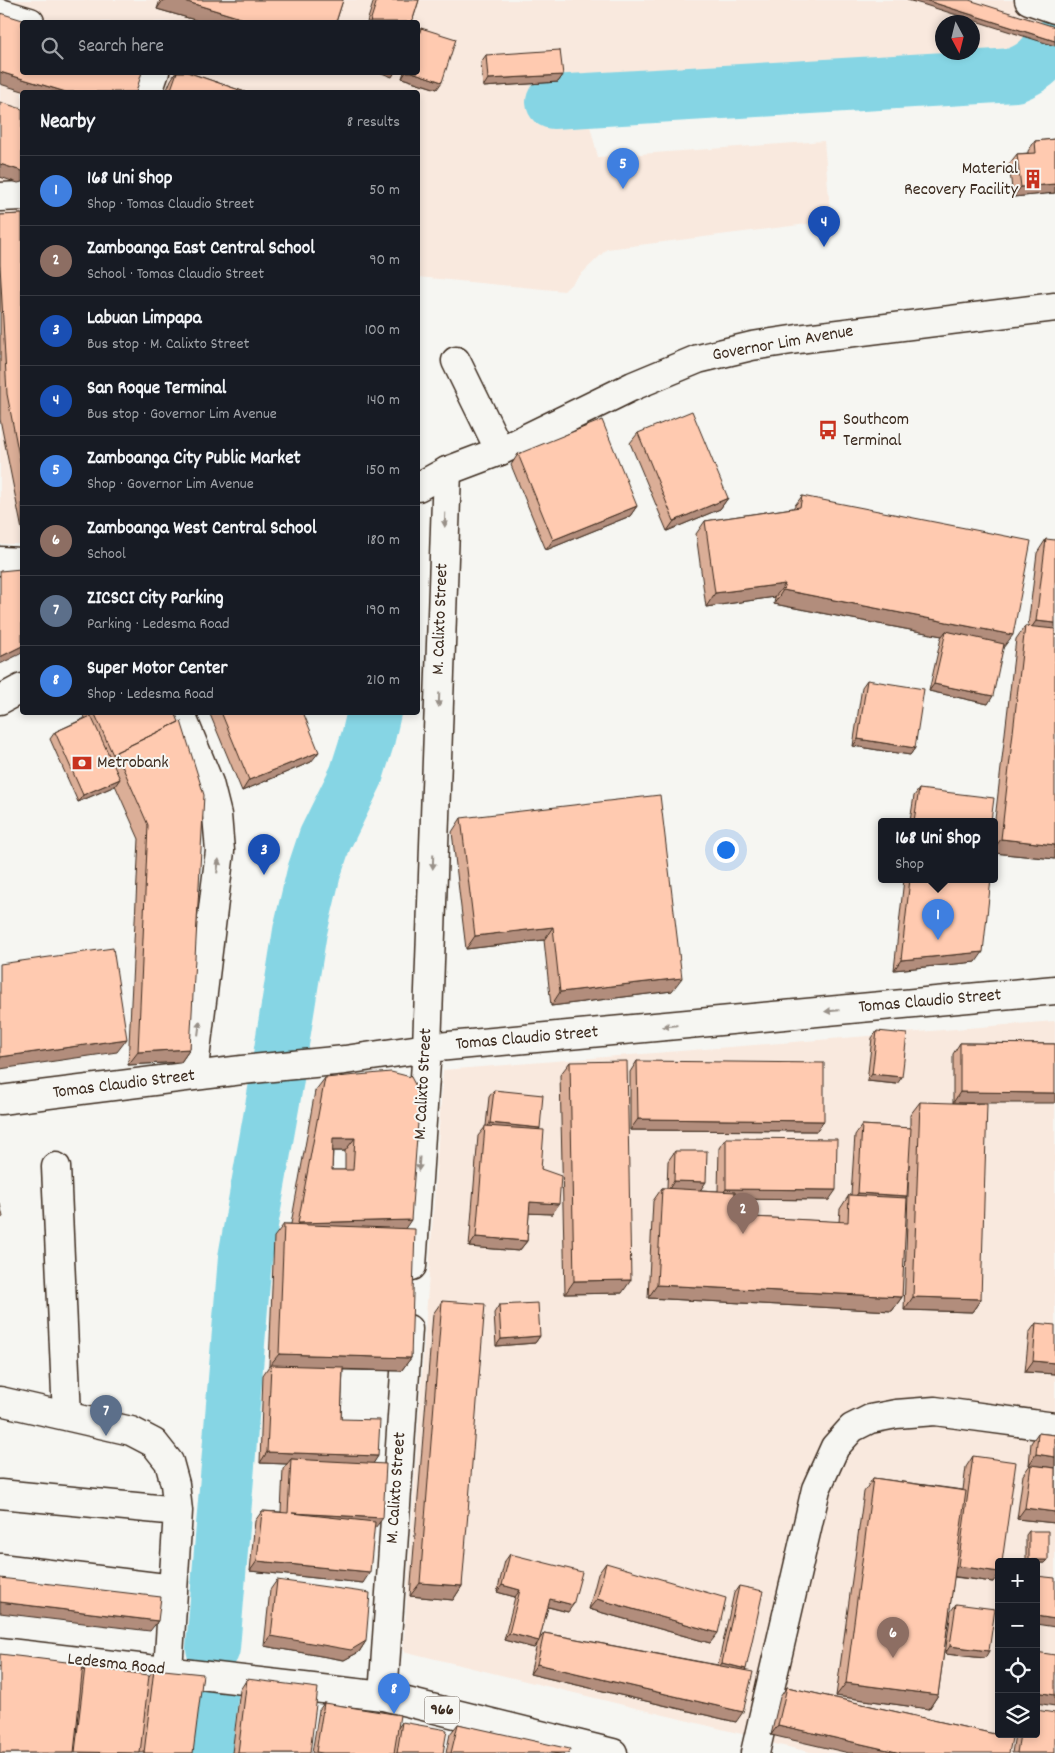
<!DOCTYPE html>
<html lang="en">
<head>
<meta charset="utf-8">
<style>
  :root { --surface:#171b24; --page:#20242c; --text:#f1f3f6; --muted:#9ea1a6; --line:#363941; --accent:#db2777 }
  body { margin:0; font-family:Dekko,sans-serif; background:var(--page); color:var(--text) }
  .controls { position:absolute; right:15px; bottom:15px; display:grid; overflow:hidden; border-radius:5px; box-shadow:0 2px 8px #0003 }
  .controls button { width:45px; height:45px; display:grid; place-items:center; padding:0; border:0; border-bottom:1px solid var(--line); background:var(--surface); color:var(--text); font:25px sans-serif }
  .compass { position:absolute; left:935px; top:15px; width:45px; height:45px; border-radius:50%; background:var(--surface); box-shadow:0 2px 8px #0003; rotate:173deg }
  .you { position:absolute; left:725px; top:849px; width:18px; height:18px; margin:-12px; border:4px solid #fff; border-radius:50%; background:#1a73e8; box-shadow:0 0 0 8px #1a73e833 }
  .badge { display:grid; place-items:center; width:32px; height:32px; border-radius:50%; background:var(--accent); color:#fff; font-size:16px; font-weight:700 }
  .pin { position:absolute; translate:-50% -41px; filter:drop-shadow(0 1px 2px #0008) }
  .pin::after { content:''; position:absolute; top:26px; width:18px; height:15px; background:inherit; clip-path:polygon(0 0,100% 0,50% 100%) }
  .popup { position:absolute; left:878px; top:818px; width:120px; height:65px; box-sizing:border-box; display:grid; place-content:center; border-radius:5px; background:var(--surface); filter:drop-shadow(0 1px 4px #0005); font-size:16px; white-space:nowrap; color:var(--muted) }
  .popup b { font-size:19px; color:var(--text) }
  .popup::after { content:''; position:absolute; left:50%; top:100%; margin-left:-10px; border:10px solid transparent; border-top-color:var(--surface) }
  .list { margin:0; padding:0; list-style:none }
  h2 { display:flex; justify-content:space-between; align-items:center; height:65px; margin:0; padding:0 20px; font-size:21px }
  h2 small { font-size:16px; font-weight:400; color:var(--muted) }
  .list li { display:grid; grid-template-columns:32px 1fr auto; gap:15px; align-items:center; box-sizing:border-box; height:70px; padding:0 20px; border-top:1px solid var(--line) }
  .list b { display:block; font-size:19px; white-space:nowrap }
  .list p { margin:0; font-size:16px; white-space:nowrap; color:var(--muted) }
  .list em { font-size:16px; font-style:normal; color:var(--muted) }
  .icon { flex:none; width:28px; height:28px; fill:none; stroke:currentColor; stroke-width:2; stroke-linecap:round; stroke-linejoin:round }
  .map { position:relative; flex:none; width:1055px; height:1753px; overflow:hidden }
  .search { position:absolute; background:var(--surface); box-shadow:0 2px 8px #0003; left:20px; top:20px; width:400px; height:55px; display:flex; align-items:center; gap:12px; box-sizing:border-box; padding:0 18px; border-radius:5px; color:var(--muted); font-size:19px }
  .panel { position:absolute; background:var(--surface); box-shadow:0 2px 8px #0003; left:20px; top:90px; width:400px; height:625px; border-radius:5px }
  .map>svg:first-child { display:block }
  .built { fill:#f9e9de; fill-rule:evenodd }
  .lines { fill:none; stroke-linecap:round; stroke-linejoin:round }
  .river { stroke:#86d5e4; stroke-width:54 }
  .minor-casing { stroke:#3b2a1e; stroke-width:31 }
  .major-casing { stroke:#3b2a1e; stroke-width:31 }
  .minor { stroke:#f6f6f2; stroke-width:28 }
  .major { stroke:#f6f6f2; stroke-width:28 }
  .wall { fill:#dbae97; stroke:#3b2a1e; fill-rule:evenodd }
  .shaded-wall { fill:#b28d7b; stroke:#3b2a1e }
  .building { fill:#ffcab0; stroke:#3b2a1e; fill-rule:evenodd }
  .oneway { fill:#989088 }
  .labels { text-anchor:middle; dominant-baseline:central; stroke-width:4; stroke-linejoin:round; paint-order:stroke }
  .shield { fill:#f6f6f2; stroke:#73675e; stroke-width:1 }
  .shield-label { font-size:16px; font-weight:bold; fill:#3b2a1e }
  .poi-label { font-size:18px; fill:#3b2a1e; stroke:#f6f6f2; text-anchor:start }
  .street-label { font-size:18px; fill:#3b2a1e; stroke:#f6f6f2 }
</style>
</head>
<body>
<div class="map">
<svg width="1055" height="1753" viewBox="0 0 1055 1753">
  <rect width="100%" height="100%" fill="#f6f6f2"/>
  <filter id="ink" filterUnits="userSpaceOnUse"><feTurbulence type="fractalNoise" baseFrequency=".02" numOctaves="2"/><feDisplacementMap in="SourceGraphic" scale="10" xChannelSelector="R" yChannelSelector="G"/><feConvolveMatrix kernelMatrix="1 2 1 2 8 2 1 2 1" color-interpolation-filters="sRGB"/></filter>
  <g filter="url(#ink)">
    <!-- built -->
    <path class="built" d="M0,0H1055V51L1041,46L973,52L972,22H942V52L962,53L579,84L598,157L824,141L831,221L607,249L564,291L418,277V92H22V544H0ZM22,22H418V72H22Z
      M1055,1021V1416L937,1399L850,1412L806,1484L750,1736L403,1651L443,1070Z
      M935,1418L1055,1434V1753H814L766,1742L824,1492L858,1431ZM999,1562H1036V1734H999Z"/>
    <g class="lines">
      <!-- river -->
      <path class="river" d="M553,102L1015,75C1032,68 1040,62 1050,47
        M280,1056L300,931L314,872L325,839L356,776L368,738L374,712
        M213,1648L245,1258L277,1079
        M205,1753L211,1696"/>
      <defs>
        <path id="minor" d="M0,13L30,22
          M148,92L155,72
          M0,197L22,196
          M456,361L500,451
          M180,712L209,783L217,815L220,851L193,1076
          M0,1100L242,1070L345,1060L427,1048L1055,990
          M56,1167L67,1416
          M412,1266L427,1048L447,471
          M0,1401L131,1431L154,1443L169,1462L175,1484L178,1511L168,1671
          M0,1494L178,1511
          M0,1568L173,1589
          M383,1696L408,1329
          M755,1753L816,1489L835,1447L852,1428L870,1419L896,1414L935,1411L1055,1427"/>
        <path id="major" d="M1029,0L1055,9
          M418,487L447,471L500,451L633,386L698,359L752,346L798,339L1055,307
          M0,561L22,562
          M0,700L22,688
          M0,1652L383,1696L613,1753"/>
      </defs>
      <!-- minor casing -->
      <use href="#minor" class="minor-casing"/>
      <!-- major casing -->
      <use href="#major" class="major-casing"/>
      <!-- minor -->
      <use href="#minor" class="minor"/>
      <!-- major -->
      <use href="#major" class="major"/>
    </g>
    <!-- wall -->
    <path class="wall" d="M160,0H343L336,22H202L157,9Z
      M374,0H419L412,22H367Z
      M421,28L437,89L402,78L404,72H418V33Z
      M486,55L563,75L558,82L483,87L481,62Z
      M176,72H187L245,92H166L171,80Z
      M1055,139V193L1013,197L1009,164L1017,154L1028,153V151L1035,141Z
      M22,214V530L0,419V215Z
      M638,433L728,498L720,509L667,531L630,443Z
      M518,454L637,506L630,516L546,550L511,465Z
      M802,496L1003,648L988,704L929,691L941,638L942,636L774,604L775,597L706,607L696,534L705,521L793,508Z
      M1046,539L1055,859L994,853V828L1016,639L1025,626H1028L1037,553Z
      M867,680L915,748L910,755L853,746L862,687Z
      M83,712H175L190,1049L181,1062L128,1065L139,839L115,785V786L78,802L50,739L55,732L85,718Z
      M209,712H303L311,762L242,791Z
      M919,789L991,821H910L914,796Z
      M461,818L672,991L551,1006L544,940L466,949L452,832Z
      M904,879H991L976,962L894,970Z
      M877,1031L897,1084L867,1081L872,1038Z
      M960,1043L1055,1044L953,1103V1054Z
      M637,1061L824,1121L817,1131L630,1130V1072Z
      M570,1062L622,1293L565,1294L560,1075Z
      M325,1078L405,1228L411,1358L401,1371L343,1370L341,1419L378,1456L373,1463L375,1528H374L363,1583L250,1571L255,1521L262,1511L281,1512L283,1469L287,1464L260,1463L263,1375L269,1366L274,1237L284,1224H291L315,1091ZM333,1151H345V1170H332Z
      M494,1090L540,1128L539,1130L541,1169L552,1214L529,1213L527,1241L519,1251L469,1247L478,1136L486,1126L489,1097Z
      M920,1102L981,1299L972,1312L904,1310L909,1164L905,1198L902,1297L892,1311L648,1298L653,1201L662,1188H667L668,1161L675,1151L701,1190L718,1191L719,1148L726,1138L829,1200L735,1199L734,1216L839,1222L840,1209L849,1195H851L855,1135L862,1125L910,1128V1115Z
      M442,1301L462,1586L453,1600L410,1596L433,1314Z
      M499,1305L540,1336L535,1343L496,1346L494,1313Z
      M1036,1323L1055,1374L1025,1372L1029,1333Z
      M1038,1433L1055,1435V1523L1017,1519L1023,1475L1030,1465H1029L1031,1443Z
      M973,1456L993,1582L954,1577L938,1695L929,1709L836,1696L864,1492L873,1478L963,1490L966,1467Z
      M1029,1531L1048,1560L1045,1563H1036V1562H1026V1535Z
      M510,1554L568,1612L548,1607L539,1640L544,1633L718,1665L734,1593L739,1586L745,1670L736,1722L530,1674L537,1644L534,1648L504,1640L515,1597L497,1592L505,1561Z
      M606,1563L710,1643L589,1609L598,1574Z
      M277,1580L366,1641L359,1652L344,1660L264,1646L270,1590Z
      M956,1604L985,1658L945,1654L951,1611Z
      M85,1667L149,1676L154,1669L193,1753H0L83,1671Z
      M247,1679L310,1753H232L240,1690Z
      M787,1687L1012,1738L771,1735L780,1697Z
      M324,1703L398,1728L402,1722L443,1753H312L319,1710Z
      M458,1724L569,1753H446L450,1734Z
      M1015,1734H1036L1055,1753H1012Z"/>
    <!-- shaded-wall -->
    <path class="shaded-wall" d="M163,0H181L254,22H202L157,9Z
      M907,0H925L1055,41V46L922,4Z
      M0,72L66,92H26L0,84Z
      M379,72H395L392,77Z
      M406,72H412L442,82L437,89L402,78Z
      M563,75L558,82L483,87L488,79Z
      M0,164L22,171V182L18,183L0,177Z
      M1055,184V193L1013,197L1021,187Z
      M728,498L720,509L667,531L674,521Z
      M637,506L630,516L546,550L553,540Z
      M785,584L775,597L706,607L715,593Z
      M783,590L1013,635L1003,648L946,631L942,636L774,604Z
      M1036,621L1055,623V637L1027,634Z
      M22,646V653L0,664V657Z
      M934,684L993,696L988,704L929,691Z
      M858,739L915,748L910,755L853,746Z
      M319,752L311,762L242,791L249,780Z
      M120,779L115,786L78,802L83,795Z
      M1001,839L1055,845V859L994,853V849Z
      M553,927L544,940L466,949L475,936Z
      M983,952L976,962L894,970L901,960Z
      M682,978L672,991L551,1006L560,992Z
      M127,1039L117,1052L0,1069V1057Z
      M190,1049L181,1062L128,1065L138,1052Z
      M872,1074L902,1077L897,1084L867,1081Z
      M960,1092L1055,1093V1103H953Z
      M638,1119L824,1121L817,1131L630,1130Z
      M490,1123L540,1128L535,1135L486,1130Z
      M333,1138H355L345,1151H324Z
      M674,1181L706,1182L699,1192H667Z
      M726,1189L836,1190L829,1200L718,1199Z
      M858,1193L907,1196L900,1206L851,1203Z
      M530,1202L559,1204L552,1214L523,1213Z
      M411,1220L402,1233L289,1236L298,1223Z
      M476,1237L527,1241L519,1251L469,1247Z
      M631,1280L622,1293L565,1294L574,1281Z
      M657,1285L902,1297L892,1311L648,1298Z
      M913,1297L981,1299L972,1312L904,1310Z
      M540,1336L535,1343L496,1346L501,1339Z
      M279,1354L411,1358L401,1371L270,1367V1365Z
      M1033,1361L1055,1363V1374L1025,1372Z
      M267,1452L378,1456L371,1467L291,1459L287,1464L260,1463Z
      M1036,1454L1055,1457V1468L1029,1465Z
      M1025,1508L1055,1512V1523L1017,1519Z
      M292,1513L383,1518L375,1528L285,1523Z
      M1029,1560H1048L1045,1563H1036V1562H1028Z
      M257,1561L370,1572L363,1583L250,1571Z
      M958,1566L999,1572V1574L993,1582L950,1576Z
      M420,1583L462,1586L453,1600L410,1596Z
      M502,1585L520,1590L515,1597L497,1592Z
      M550,1599L573,1605L568,1612L545,1606Z
      M597,1599L718,1633L710,1643L589,1609Z
      M0,1602L158,1621L150,1631L0,1613Z
      M1036,1616L1055,1619V1627L1036,1624Z
      M509,1633L539,1641L534,1648L504,1640Z
      M271,1636L366,1641L359,1652L344,1660L264,1646Z
      M950,1646L989,1651L985,1658L945,1654Z
      M722,1663L746,1669L741,1676L717,1670Z
      M537,1664L743,1712L736,1722L530,1674Z
      M846,1683L938,1695L929,1709L836,1696Z
      M1036,1692L1055,1695V1706L1036,1703Z
      M778,1725L901,1753H849L771,1735Z"/>
    <!-- building -->
    <path class="building" d="M181,0H343L336,22H254Z
      M377,0H419L412,22H370Z
      M925,0H969L1055,27V41Z
      M0,13L29,22H22V72H142L136,92H66L0,72Z
      M421,28L456,39L442,82L412,72H418V39Z
      M560,50L563,75L488,79L486,55Z
      M177,72H187L245,92H170Z
      M0,102L22,109V171L0,164Z
      M1055,139V184L1021,187L1017,154L1036,153L1035,141Z
      M22,214V471L7,394L0,265V215Z
      M692,411L728,498L674,521L638,433Z
      M602,420L637,506L553,540L518,454Z
      M802,496L1031,541L1013,635L783,590L785,584L715,593L705,521L800,507Z
      M1046,539L1055,540V623L1036,621Z
      M21,569L22,579V646L0,657V571Z
      M1025,626L1055,629V845L1001,839Z
      M946,631L1004,644L993,696L934,684Z
      M867,680L924,689L915,748L858,739Z
      M94,712H175L179,722L116,752L113,755Z
      M221,712H303L319,752L249,780Z
      M91,716L120,779L83,795L55,732Z
      M181,721L204,795L190,1049L138,1052L148,825L116,752Z
      M919,789L994,798L991,821H914Z
      M660,795L682,978L560,992L553,927L475,936L461,818Z
      M910,879H991L983,952L901,960Z
      M113,948L127,1039L0,1057V964Z
      M877,1031L907,1034L902,1077L872,1074Z
      M960,1043L1055,1044V1093L960,1092Z
      M627,1061L631,1280L574,1281L570,1062Z
      M637,1061L824,1063V1121L638,1119Z
      M391,1072L411,1077L420,1094L411,1220L298,1223L325,1078ZM333,1138H355L353,1170H332Z
      M494,1090L543,1095L540,1128L490,1123Z
      M920,1102L987,1104L981,1299L913,1297Z
      M862,1125L911,1128L907,1196L858,1193Z
      M485,1126L544,1130L541,1169L561,1176L559,1204L530,1202L527,1241L476,1237Z
      M726,1138L837,1139L836,1190L726,1189Z
      M675,1151H707L706,1182L674,1181Z
      M662,1188L735,1192L734,1216L848,1222L849,1195L907,1198L902,1297L657,1285Z
      M0,1204L3,1217L0,1218Z
      M284,1224L415,1229L411,1358L279,1354Z
      M442,1301L485,1304L462,1586L420,1583Z
      M538,1303L540,1336L501,1339L499,1305Z
      M1036,1323L1055,1325V1363L1033,1361Z
      M271,1365L343,1367L341,1419L380,1420L378,1456L267,1452Z
      M1038,1433L1055,1435V1457L1036,1454Z
      M973,1456L1016,1462L1002,1562H999V1572L958,1566Z
      M291,1459L386,1464L383,1518L292,1513L375,1522L370,1572L257,1561L262,1511L288,1513Z
      M1031,1465L1055,1468V1512L1025,1508Z
      M873,1478L966,1491L938,1695L846,1683Z
      M1029,1531H1048V1560H1029Z
      M510,1554L582,1572L573,1605L550,1599L539,1641L509,1633L520,1590L502,1585Z
      M606,1563L726,1598L718,1633L597,1599Z
      M1036,1576L1055,1578V1619L1036,1616Z
      M0,1578L161,1597L158,1621L0,1602Z
      M277,1580L370,1593L366,1641L351,1650L271,1636Z
      M739,1586L763,1591L746,1669L722,1663Z
      M956,1604L995,1609L989,1651L950,1646Z
      M544,1633L753,1672L743,1712L537,1664Z
      M1036,1652L1055,1655V1695L1036,1692Z
      M0,1654L83,1664L74,1753H0Z
      M85,1667L149,1675L140,1753L75,1752Z
      M154,1669L203,1674L193,1753H144Z
      M247,1679L318,1688L310,1753H238Z
      M787,1687L1012,1738L1009,1753H901L778,1725Z
      M324,1703L400,1715L394,1753H323L316,1752Z
      M1036,1710L1055,1713V1753H1017L1020,1734H1036Z
      M402,1722L447,1730L443,1753H397Z
      M458,1724L570,1749L569,1753H451Z"/>
    <!-- one-way arrows -->
    <defs><path id="oneway-solid" d="M-6-.8H1V-3.2L6.5 0L1 3.2V.8H-6Z" transform="scale(1.25)"/></defs>
    <g class="oneway">
      <use href="#oneway-solid" transform="translate(445 520) rotate(92)"/>
      <use href="#oneway-solid" transform="translate(439 700) rotate(92)"/>
      <use href="#oneway-solid" transform="translate(433 862) rotate(92)"/>
      <use href="#oneway-solid" transform="translate(218 866) rotate(-83)"/>
      <use href="#oneway-solid" transform="translate(832 1011) rotate(175)"/>
      <use href="#oneway-solid" transform="translate(670 1026) rotate(175)"/>
      <use href="#oneway-solid" transform="translate(199 1028) rotate(-83)"/>
      <use href="#oneway-solid" transform="translate(419 1164) rotate(94)"/>
    </g>
  </g>
  <!-- icons -->
  <defs>
    <symbol id="building-bare" viewBox="-9 -9 18 18"><path d="M-4-6H4V6H1V3H-1V6H-4ZM-2.5-4.3h1.7v1.8h-1.7ZM.8-4.3h1.7v1.8H.8ZM-2.5-1h1.7V.8h-1.7ZM.8-1h1.7V.8H.8Z" fill="#c8321e" stroke="#f6f6f2" stroke-width="2.5" paint-order="stroke"/></symbol>
    <symbol id="bus-bare" viewBox="-9 -9 18 18"><path d="M-5-6H5V4H4V6H2V4H-2V6H-4V4H-5ZM-3.5-4V0h7V-4ZM-3.5 1.2v1.5H-2V1.2ZM2 1.2v1.5H3.5V1.2Z" fill="#c8321e" stroke="#f6f6f2" stroke-width="2.5" paint-order="stroke"/></symbol>
    <symbol id="bank-bare" viewBox="-9 -9 18 18"><path d="M-6-4H6V4H-6ZM0-2.3a2.3 2.3 0 1 0 0 4.6a2.3 2.3 0 1 0 0-4.6Z" fill="#c8321e" stroke="#f6f6f2" stroke-width="2.5" paint-order="stroke"/></symbol>
  </defs>
  <g fill-rule="evenodd">
    <use href="#building-bare" x="1019" y="165" width="28" height="28"/>
    <use href="#bus-bare" x="814" y="416" width="28" height="28"/>
    <use href="#bank-bare" x="68" y="749" width="28" height="28"/>
  </g>
  <g class="labels">
    <!-- shield labels -->
    <rect class="shield" x="424.5" y="1696.5" width="35" height="27" rx="4"/>
    <g class="shield-label">
      <text x="442" y="1710">966</text>
    </g>
    <!-- poi labels -->
    <g class="poi-label">
      <text x="1018" y="169" text-anchor="end">Material<tspan x="1018" dy="21">Recovery Facility</tspan></text>
      <text x="843" y="420">Southcom<tspan x="843" dy="21">Terminal</tspan></text>
      <text x="97" y="763">Metrobank</text>
    </g>
    <!-- street labels -->
    <g class="street-label">
      <text transform="translate(783 344) rotate(-10)">Governor Lim Avenue</text>
      <text transform="translate(441 619) rotate(-88)">M. Calixto Street</text>
      <text transform="translate(930 1002) rotate(-5)">Tomas Claudio Street</text>
      <text transform="translate(527 1039) rotate(-5)">Tomas Claudio Street</text>
      <text transform="translate(424 1084) rotate(-87)">M. Calixto Street</text>
      <text transform="translate(124 1085) rotate(-7)">Tomas Claudio Street</text>
      <text transform="translate(397 1488) rotate(-86)">M. Calixto Street</text>
      <text transform="translate(116 1665) rotate(6)">Ledesma Road</text>
    </g>
  </g>
</svg>
<div class="controls">
<button>+</button>
<button>−</button>
<button><svg class="icon" aria-label="locate" viewBox="0 0 24 24"><circle cx="12" cy="12" r="6"/><path d="M12 2v4M12 18v4M2 12h4M18 12h4"/></svg></button>
<button><svg class="icon" aria-label="layers" viewBox="0 0 24 24"><path d="M12 4l9 5-9 5-9-5zM3 14l9 5 9-5"/></svg></button>
</div>
<svg class="compass" viewBox="-18 -18 36 36"><path d="M0-13l5 13h-10z" fill="#e53935"/><path d="M0 13l5-13h-10z" fill="#9ea1a6"/></svg>
<div class="you"></div>
<div class="pin badge" style="left:938px;top:940px;background:#3f7fe0">1</div>
<div class="popup"><b>168 Uni Shop</b>Shop</div>
<div class="pin badge" style="left:743px;top:1234px;background:#8d6e63">2</div>
<div class="pin badge" style="left:264px;top:875px;background:#1a4fb4">3</div>
<div class="pin badge" style="left:824px;top:247px;background:#1a4fb4">4</div>
<div class="pin badge" style="left:623px;top:189px;background:#3f7fe0">5</div>
<div class="pin badge" style="left:893px;top:1658px;background:#8d6e63">6</div>
<div class="pin badge" style="left:106px;top:1436px;background:#5c6f8a">7</div>
<div class="pin badge" style="left:394px;top:1714px;background:#3f7fe0">8</div>
<div class="search"><svg class="icon" aria-label="search" viewBox="0 0 24 24"><circle cx="10" cy="10" r="6"/><path d="M15 15l6 6"/></svg>Search here</div>
<section class="panel">
<h2>Nearby<small>8 results</small></h2>
<ul class="list">
<li><span class="badge" style="background:#3f7fe0">1</span><div><b>168 Uni Shop</b><p>Shop · Tomas Claudio Street</p></div><em>50 m</em></li>
<li><span class="badge" style="background:#8d6e63">2</span><div><b>Zamboanga East Central School</b><p>School · Tomas Claudio Street</p></div><em>90 m</em></li>
<li><span class="badge" style="background:#1a4fb4">3</span><div><b>Labuan Limpapa</b><p>Bus stop · M. Calixto Street</p></div><em>100 m</em></li>
<li><span class="badge" style="background:#1a4fb4">4</span><div><b>San Roque Terminal</b><p>Bus stop · Governor Lim Avenue</p></div><em>140 m</em></li>
<li><span class="badge" style="background:#3f7fe0">5</span><div><b>Zamboanga City Public Market</b><p>Shop · Governor Lim Avenue</p></div><em>150 m</em></li>
<li><span class="badge" style="background:#8d6e63">6</span><div><b>Zamboanga West Central School</b><p>School</p></div><em>180 m</em></li>
<li><span class="badge" style="background:#5c6f8a">7</span><div><b>ZICSCI City Parking</b><p>Parking · Ledesma Road</p></div><em>190 m</em></li>
<li><span class="badge" style="background:#3f7fe0">8</span><div><b>Super Motor Center</b><p>Shop · Ledesma Road</p></div><em>210 m</em></li>
</ul>
</section>
</div>
</body>
</html>
